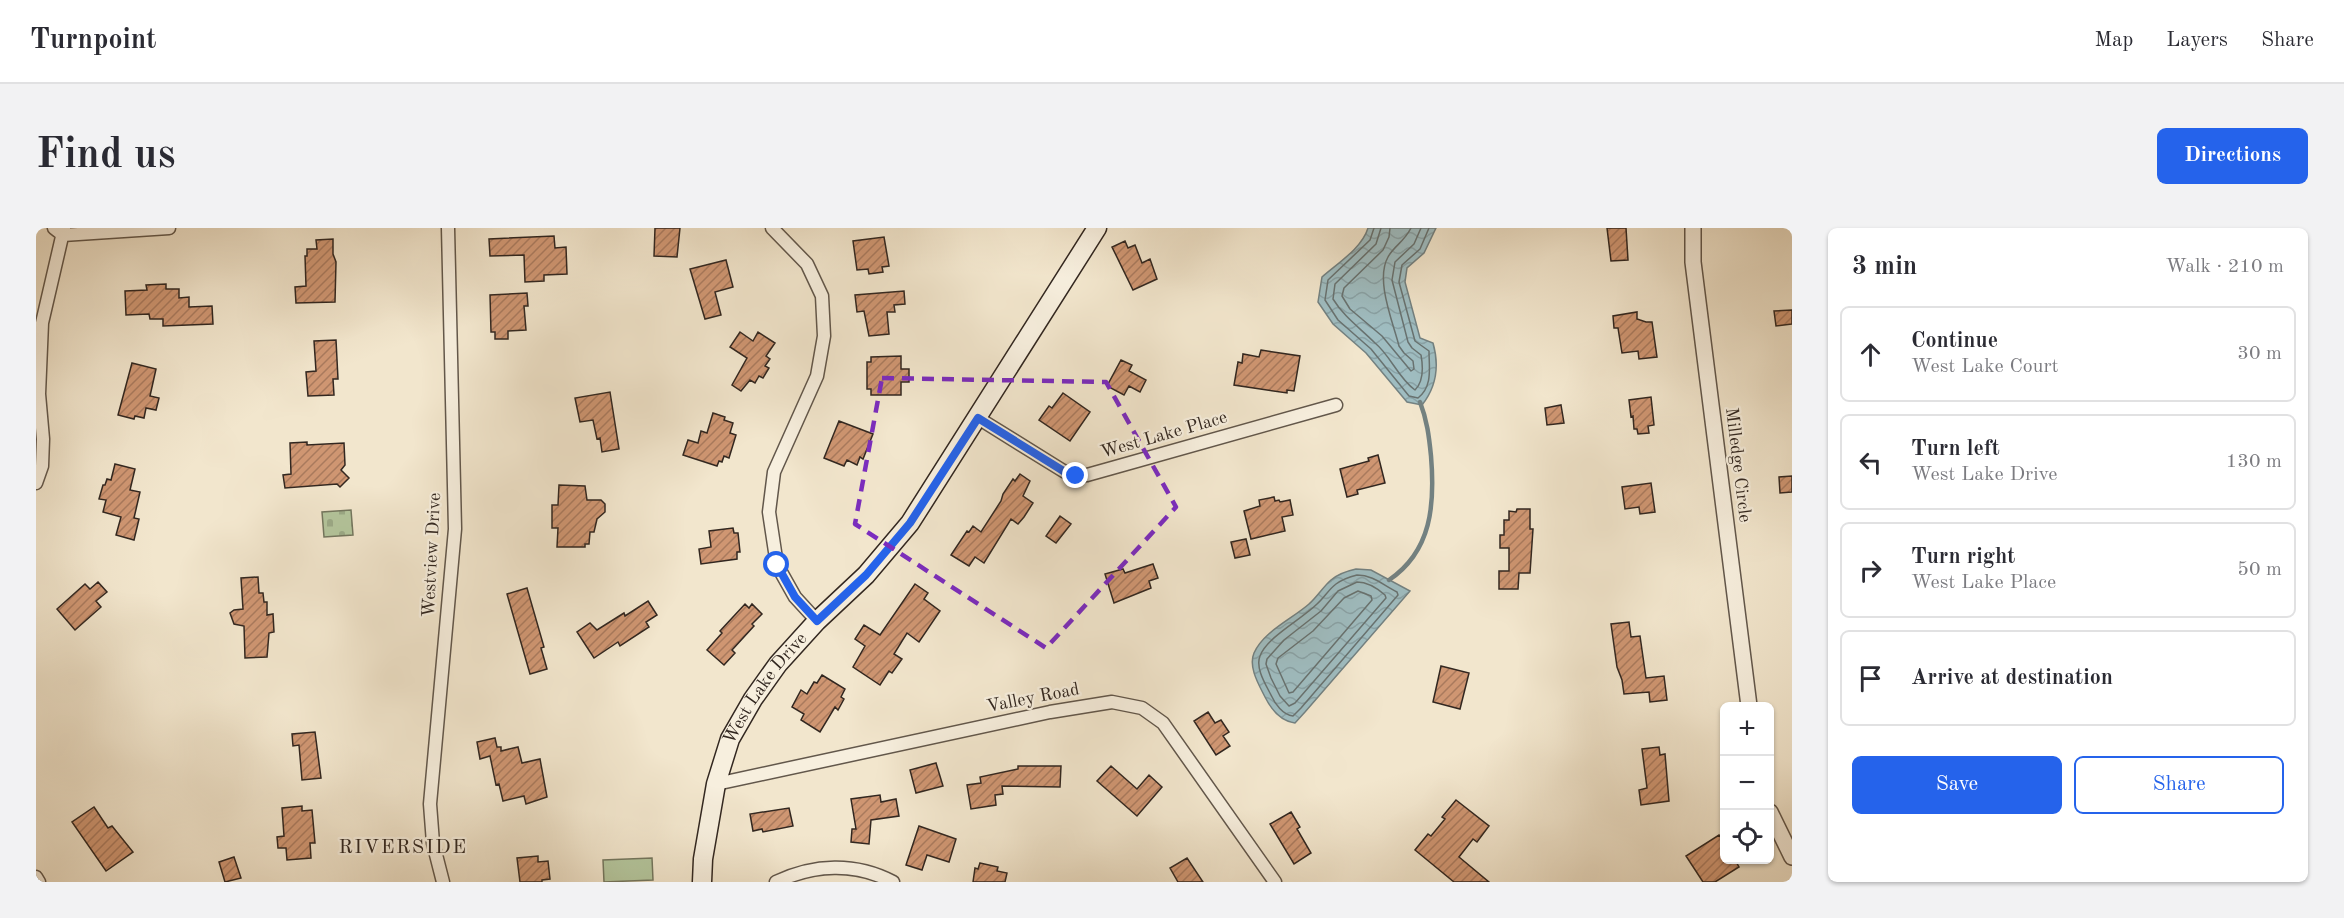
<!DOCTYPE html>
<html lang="en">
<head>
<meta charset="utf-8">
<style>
  :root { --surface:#fff; --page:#f2f2f3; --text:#2b2b33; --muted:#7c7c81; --line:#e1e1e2; --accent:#2563eb }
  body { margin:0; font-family:"Old Standard TT",serif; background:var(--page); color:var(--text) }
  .controls { position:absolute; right:18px; bottom:18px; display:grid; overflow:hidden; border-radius:9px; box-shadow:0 2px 4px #0004 }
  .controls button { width:54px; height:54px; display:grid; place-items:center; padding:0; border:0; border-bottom:2px solid var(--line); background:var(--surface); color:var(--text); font:30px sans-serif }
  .stop { position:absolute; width:18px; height:18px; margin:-14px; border:4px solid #2563eb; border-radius:50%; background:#fff }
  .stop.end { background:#2563eb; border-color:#fff; box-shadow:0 2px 6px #0008 }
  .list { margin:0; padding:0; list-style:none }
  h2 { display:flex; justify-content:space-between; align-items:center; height:78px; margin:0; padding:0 24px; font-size:26px }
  h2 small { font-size:20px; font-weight:400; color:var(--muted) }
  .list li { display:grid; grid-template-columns:39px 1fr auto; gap:18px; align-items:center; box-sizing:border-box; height:96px; margin:0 12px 12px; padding:0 12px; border:2px solid var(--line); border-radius:9px }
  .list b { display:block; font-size:22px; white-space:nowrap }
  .list p { margin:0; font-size:20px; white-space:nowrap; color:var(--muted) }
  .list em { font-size:20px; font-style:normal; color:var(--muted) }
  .actions { display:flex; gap:12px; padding:18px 24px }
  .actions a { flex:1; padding:14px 0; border:2px solid var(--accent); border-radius:9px; text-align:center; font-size:21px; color:var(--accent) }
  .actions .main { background:var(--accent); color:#fff }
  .icon { flex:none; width:33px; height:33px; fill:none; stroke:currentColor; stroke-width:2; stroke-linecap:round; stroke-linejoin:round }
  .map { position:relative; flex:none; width:1756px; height:654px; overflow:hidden; border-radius:9px }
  header { display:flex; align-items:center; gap:36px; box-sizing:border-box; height:84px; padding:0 30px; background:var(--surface); border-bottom:2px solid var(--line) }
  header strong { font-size:28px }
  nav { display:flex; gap:33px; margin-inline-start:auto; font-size:21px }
  .intro { display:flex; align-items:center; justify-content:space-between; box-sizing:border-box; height:144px; padding:0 36px }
  h1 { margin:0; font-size:42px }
  .button { padding:15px 27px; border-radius:9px; background:var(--accent); color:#fff; font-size:21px; font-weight:700 }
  main { display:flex; gap:36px; padding:0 36px }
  aside { flex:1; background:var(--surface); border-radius:9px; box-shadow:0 2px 4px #0004 }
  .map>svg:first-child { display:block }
  .cemetery { fill:url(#cemetery-stones); stroke:#73765e; stroke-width:1.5 }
  .green { fill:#b4c69d; stroke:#73765e; stroke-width:1.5 }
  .water { fill:url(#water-waves); stroke:#738181; stroke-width:1.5 }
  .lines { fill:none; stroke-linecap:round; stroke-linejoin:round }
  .shore { stroke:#687270; stroke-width:1.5 }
  .stream { stroke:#738181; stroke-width:4.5 }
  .building { fill:url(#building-hatch); stroke:#322720; stroke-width:1.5 }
  .minor-casing { stroke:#62574b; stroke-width:15 }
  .tertiary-casing { stroke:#62574b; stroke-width:18 }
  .secondary-casing { stroke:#322720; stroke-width:21 }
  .minor { stroke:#f7efde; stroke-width:12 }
  .tertiary { stroke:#f7efde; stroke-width:15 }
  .secondary { stroke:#f7efde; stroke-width:18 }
  .route { stroke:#2563eb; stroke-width:8 }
  .marked { fill:none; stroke:#7b2cbf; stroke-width:4.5; stroke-dasharray:12 8; stroke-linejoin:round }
  .labels { text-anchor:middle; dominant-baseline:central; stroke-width:4.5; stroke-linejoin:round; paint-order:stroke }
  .street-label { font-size:18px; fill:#322720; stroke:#f7efde }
  .neighbourhood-label { font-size:20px; letter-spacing:1.5px; fill:#322720; stroke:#f7efde }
</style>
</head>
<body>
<header>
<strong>Turnpoint</strong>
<nav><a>Map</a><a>Layers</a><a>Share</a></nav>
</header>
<div class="intro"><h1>Find us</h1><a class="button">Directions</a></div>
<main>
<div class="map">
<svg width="1756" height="654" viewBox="0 0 1756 654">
  <defs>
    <pattern id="cemetery-stones" width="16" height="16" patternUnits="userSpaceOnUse" patternTransform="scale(1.5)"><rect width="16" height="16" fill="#b4c69d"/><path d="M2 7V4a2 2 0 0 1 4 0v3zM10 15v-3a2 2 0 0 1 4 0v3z" fill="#9baa87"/></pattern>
    <pattern id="water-waves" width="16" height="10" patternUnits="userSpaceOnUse" patternTransform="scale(1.5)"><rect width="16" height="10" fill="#9fbdc1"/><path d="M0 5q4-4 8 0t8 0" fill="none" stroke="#89a2a6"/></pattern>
    <pattern id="building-hatch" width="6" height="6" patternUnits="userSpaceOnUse" patternTransform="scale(1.5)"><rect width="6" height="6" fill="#cf9672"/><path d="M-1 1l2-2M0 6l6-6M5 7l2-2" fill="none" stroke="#a97a5d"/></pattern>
  </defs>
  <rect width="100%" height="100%" fill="#f2e6cd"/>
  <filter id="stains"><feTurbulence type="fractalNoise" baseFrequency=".00333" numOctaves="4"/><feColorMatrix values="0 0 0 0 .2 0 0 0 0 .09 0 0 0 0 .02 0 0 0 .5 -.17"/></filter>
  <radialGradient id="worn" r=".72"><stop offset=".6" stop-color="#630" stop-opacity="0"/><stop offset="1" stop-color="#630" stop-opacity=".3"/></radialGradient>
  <!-- cemetery -->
  <path class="cemetery" d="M315,282L317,307L288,309L286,284Z"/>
  <!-- green -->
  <path class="green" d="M616,630L617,652L568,654L567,632Z"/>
  <!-- water -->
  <path class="water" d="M1332,0H1400L1388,25L1371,40L1369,54L1384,110L1397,115C1403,136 1401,158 1386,177L1371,174L1330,125L1297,96L1282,74L1286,49C1302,35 1326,20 1332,0Z
    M1320,341L1335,342L1374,363L1269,484L1259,495C1245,493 1235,481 1229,469C1223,457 1212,439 1218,425C1228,403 1256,391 1273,376C1281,369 1287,359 1295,352C1302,346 1311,343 1320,341Z"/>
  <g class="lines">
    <!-- shore -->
    <path class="shore" d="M1338,0L1334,12L1292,52L1289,72L1302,92L1335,121L1373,168L1382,170C1397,158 1393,140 1393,123L1379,113L1363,54L1366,37L1384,21L1393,0
      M1345,0L1340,16L1299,56L1297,71C1308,89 1324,100 1339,115C1355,128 1362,150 1379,162C1388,153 1387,138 1385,127L1376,120L1372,114L1356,52L1359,34L1378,16L1385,0
      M1354,0L1353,9L1347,22L1308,60L1306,68L1314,81L1346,108L1375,143L1378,141L1377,133L1368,125L1363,118C1357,94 1339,52 1352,29C1358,18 1368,14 1375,0
      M1321,347C1337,347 1347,357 1361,364L1362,367L1265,480L1257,488C1247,487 1239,476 1235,467C1230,457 1219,440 1224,428C1231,409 1266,391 1281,376C1288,370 1293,361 1300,356C1307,351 1313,349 1321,347Z
      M1321,354C1332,354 1341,360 1349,367L1350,370L1259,475L1253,478L1244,468L1235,450L1230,436L1231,431L1248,412L1285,383L1302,363Z
      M1322,363L1335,368L1336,372L1257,464L1253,465L1240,436L1242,430L1277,403L1308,370Z"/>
    <!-- stream -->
    <path class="stream" d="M1353,352C1396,323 1399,276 1395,228C1393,208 1391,192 1384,174"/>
  </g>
  <!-- building -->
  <path class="building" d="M619,0H644L641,29L618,28Z
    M1571,0H1590L1592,32L1575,33Z
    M518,8L519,20L530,19L531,46L508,47V53L489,54L488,27L454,28L453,11Z
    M848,9L853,38L846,39L847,44L833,46L832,41L821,42L817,13Z
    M297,11V26L300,34L299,74L260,75L259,59L270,58L269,28H271V21H281L280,12Z
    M1089,13L1092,20L1099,17L1106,35L1114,31L1121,51L1097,62L1076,19Z
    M690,32L697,59L679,64L685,87L669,91L654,41Z
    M130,56V61H143V70L153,69V79L176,78L177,96L127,98V91H114L113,86L90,87L89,63L111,62L110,57Z
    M868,63L869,76L858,77L859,84H851L853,106L833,108L828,83L821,84L819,67Z
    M491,65L492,78H488L490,102L472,103V111H459V104H455L454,67Z
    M1756,82V96L1740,98L1738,83Z
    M1601,84V91L1610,94H1616L1621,129L1603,131L1602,123L1586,125L1582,100H1578L1577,88Z
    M704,104L717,113L722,104L739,115L730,128L734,131L729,138L733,140L727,150L723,148L719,155L714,152L705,163L696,157L711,130L694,119Z
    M300,112L302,151H297L298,167L272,168L270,144L280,143L278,113Z
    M1225,122L1264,128L1258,163L1251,162V165L1198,157L1202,134L1206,135L1207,126L1223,129Z
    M865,128V141H873V154H865V167H835V161H831V134H835V129Z
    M1085,132L1096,137L1093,143L1110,152L1104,164L1093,158L1088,167L1071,158Z
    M96,135L120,141L114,168L123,170L120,182L110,180L108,190L99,188L98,191L82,187Z
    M574,164L583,221L566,224L564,210L561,211L557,192L544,194L539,170Z
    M1027,165L1054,184L1034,213L1003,192L1013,178L1016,180Z
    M1615,169L1618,197L1612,198L1613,205L1602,206L1601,201H1598L1597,188L1595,189L1593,172Z
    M1525,177L1528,195L1511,197L1509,180Z
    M677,185L689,189L688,192L697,195L694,205L700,207L693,230L688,228L686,234L683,233L681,238L647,227L652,212L662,215L665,203L671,205Z
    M803,193L837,206L827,231L824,229L821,237L811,232L808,238L788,230Z
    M271,214V217L308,215L309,237L305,242L313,250L304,259L301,256L249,260L247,247L255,246L254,215Z
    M1342,227L1349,255L1321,262L1322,266L1311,269L1304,241L1333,233L1332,230Z
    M79,236L99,241L94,262L104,264L98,290L103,291L98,312L80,307L85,289L67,284L70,272L63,271L67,257H69L71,251L75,252Z
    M984,246L994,253L987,268L997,275L988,289L982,296L975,291L948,335L939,329L933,338L915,327L931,303L933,304L937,298L945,304L965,273L967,266L977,251L979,253Z
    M1756,248V264L1744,265L1743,249Z
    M1615,255L1619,284L1604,286L1603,279L1589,281L1586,259Z
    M523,257L549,258L551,272H565L569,276V284L561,291L558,304H554L553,316H549V319H521L522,300H516V277H522Z
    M1238,269L1239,273L1243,272L1244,274L1254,272L1257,287L1246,289L1249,303L1215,311L1208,283L1224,278L1223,272Z
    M1481,281H1494V301H1497L1494,345H1483L1482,361H1463V343H1473V320H1464V307H1468V292H1473V283L1480,284Z
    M1024,288L1035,296L1020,315L1010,308Z
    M697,300L698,305H702L704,324H701V331L665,336L663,321L675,319L673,303Z
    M1210,311L1214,327L1199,330L1195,314Z
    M1117,336L1122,350L1113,353L1115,360L1078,375L1069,346L1087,341L1089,345Z
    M222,349L223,365H227L228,374H231V387L237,386L238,404L233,405L231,429L209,430L208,398L198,396L194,385L198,382L207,381L205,350Z
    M62,354L71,364L60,373L65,379L39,402L21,381L49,356L54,361Z
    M879,356L892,365L888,371L904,383L883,414L871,405L858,426L866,431L856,445L853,443L844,457L817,439L829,418L819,411L828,397L844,407Z
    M491,360L508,419L505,420L511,441L494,446L471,366Z
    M612,373L621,387L610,394L613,399L584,418L582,414L558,430L541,404L554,395L561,402L588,385L589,388Z
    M709,376L713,380L716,376L726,386L716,396L718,398L696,422L699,425L688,437L671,422L686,405L684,403Z
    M1593,394L1595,409L1604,408L1610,450L1628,448L1631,472L1614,474L1613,464L1588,466L1586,452L1581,439L1575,396Z
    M1405,438L1433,445L1424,481L1397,474Z
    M786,447L809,461L805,469L808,471L802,482L799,479L784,504L765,492L768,486L756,479L765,462L771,466L778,454L781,455Z
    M1172,484L1179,495L1185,492L1193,504L1187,508L1194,518L1180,527L1158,493Z
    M279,504L285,550L266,552L263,517L257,518L256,506Z
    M459,510L461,519H465V523L482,519L486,535L504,531L511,569L490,576L488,568L467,573L463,556L460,557L454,528L444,531L441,514Z
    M1623,519L1624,527L1629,526L1633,573L1605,577L1603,562L1611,560L1606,521Z
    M900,535L907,558L880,565L874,542Z
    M982,538H1025L1024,559L966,558L967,566L959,567L960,577L935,581L931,557L945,555L944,549L982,541Z
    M1075,538L1101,561L1113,547L1126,559L1101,588L1061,553Z
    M844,567L845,574L860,571L863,588L835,592L833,616L815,614L816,601H820L815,571Z
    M1420,572L1453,598L1441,614L1437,611L1423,629L1453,654H1418L1379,622L1392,606L1395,608L1409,591L1406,589Z
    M266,578V583L276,582L279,615H274L275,630L251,632L250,620H242L241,609L248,608L246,580Z
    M58,579L72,600L76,598L97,624L70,643L36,594Z
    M753,580L757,598L727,604L726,601L717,603L714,586Z
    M1255,584L1264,599L1261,601L1275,625L1258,636L1234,596Z
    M883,598L920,611L913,634L891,627L886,642L870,637Z
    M1683,607L1689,615V632H1699L1703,639L1679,654H1667L1650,628Z
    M502,628V634L512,633L514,651L506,652V654H484L481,630Z
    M198,629L205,650L189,654L183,634Z
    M1151,630L1167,654H1142L1134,640Z
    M944,635L962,639L961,643L971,645L969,654H937L939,640L942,641Z"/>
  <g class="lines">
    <defs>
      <path id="minor" d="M18,0L27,7L133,0
        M736,0L771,36L786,68L788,108L781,148L738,244L733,284L741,337L759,369L781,393
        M942,190L1029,244L1040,248L1051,247L1076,240L1300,177
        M0,255L6,238L7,211L3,166L6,95L28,0
        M680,556L1014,484L1076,474L1106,480L1127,495L1239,654
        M0,649L3,654
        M407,654L397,615L394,576L419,301L412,0
        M740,654C778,636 819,634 857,654"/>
      <path id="tertiary" d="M1657,0V34L1713,478
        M1734,584L1756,629"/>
      <g id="secondary">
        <path id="s1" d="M666,654L667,631L680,556L694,511L717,471L742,436L781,393L830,347L874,295L1061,0"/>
      </g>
    </defs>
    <!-- minor casing -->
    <use href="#minor" class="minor-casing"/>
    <!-- tertiary casing -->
    <use href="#tertiary" class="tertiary-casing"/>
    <!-- secondary casing -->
    <use href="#secondary" class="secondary-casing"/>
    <!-- minor -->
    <use href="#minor" class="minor"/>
    <!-- tertiary -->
    <use href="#tertiary" class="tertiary"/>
    <!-- secondary -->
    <use href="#secondary" class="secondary"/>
  </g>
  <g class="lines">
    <!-- route -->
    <path class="route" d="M741,337L759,369L781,393L830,347L874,295L942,190L1029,244L1040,248"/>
  </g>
  <!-- marked area -->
  <path class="marked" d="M846,150L1070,154L1140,279L1010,420L819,296Z"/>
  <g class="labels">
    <!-- street labels -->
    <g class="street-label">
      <text transform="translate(1128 207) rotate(-16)">West Lake Place</text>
      <text transform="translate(1702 237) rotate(83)">Milledge Circle</text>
      <text transform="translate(396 327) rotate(-87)">Westview Drive</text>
      <text stroke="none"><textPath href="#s1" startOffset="208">West Lake Drive</textPath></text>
      <text transform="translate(997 470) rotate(-11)">Valley Road</text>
    </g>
    <!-- neighbourhood labels -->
    <g class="neighbourhood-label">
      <text x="367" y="620">RIVERSIDE</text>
    </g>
  </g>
  <rect width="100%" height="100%" filter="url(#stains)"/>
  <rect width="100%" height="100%" fill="url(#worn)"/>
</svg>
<div class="controls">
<button>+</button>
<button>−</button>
<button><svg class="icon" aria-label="locate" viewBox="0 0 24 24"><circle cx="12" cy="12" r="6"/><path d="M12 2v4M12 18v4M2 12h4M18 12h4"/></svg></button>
</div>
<div class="stop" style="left:741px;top:337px"></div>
<div class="stop end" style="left:1040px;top:248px"></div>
</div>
<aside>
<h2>3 min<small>Walk · 210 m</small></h2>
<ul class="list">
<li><svg class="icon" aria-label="ahead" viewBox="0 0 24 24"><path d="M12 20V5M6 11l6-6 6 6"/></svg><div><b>Continue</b><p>West Lake Court</p></div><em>30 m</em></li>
<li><svg class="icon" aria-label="left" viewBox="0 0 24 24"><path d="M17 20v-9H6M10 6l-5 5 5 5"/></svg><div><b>Turn left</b><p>West Lake Drive</p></div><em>130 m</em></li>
<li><svg class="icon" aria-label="right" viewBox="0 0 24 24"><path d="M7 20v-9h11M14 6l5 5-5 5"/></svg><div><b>Turn right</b><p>West Lake Place</p></div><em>50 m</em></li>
<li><svg class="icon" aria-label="arrive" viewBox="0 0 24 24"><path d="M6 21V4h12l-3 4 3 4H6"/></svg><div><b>Arrive at destination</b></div></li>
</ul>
<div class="actions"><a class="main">Save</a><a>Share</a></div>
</aside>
</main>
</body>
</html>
